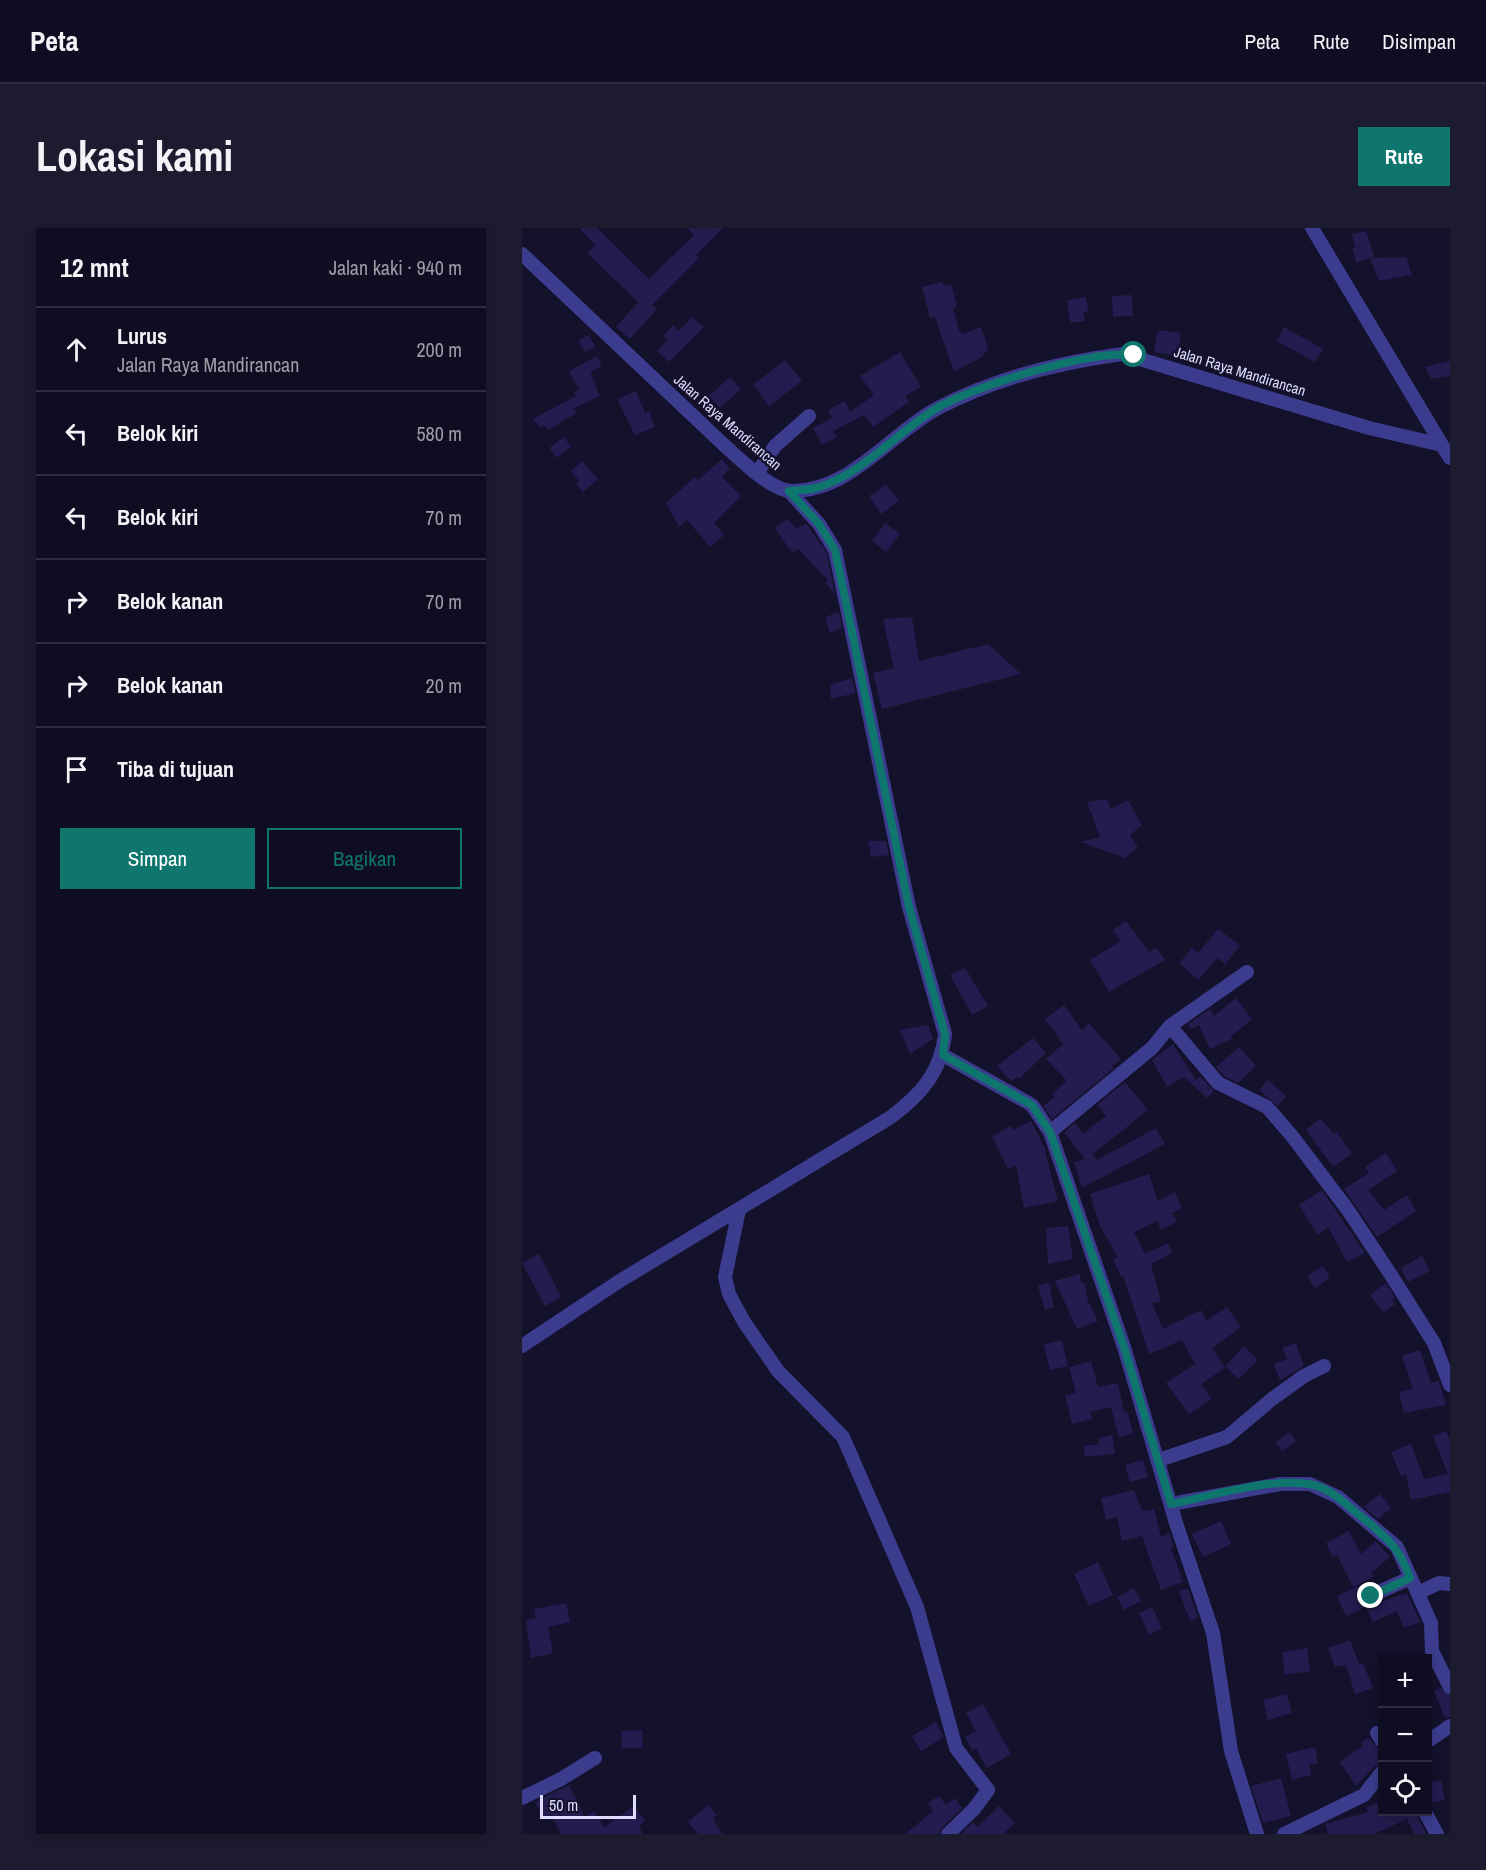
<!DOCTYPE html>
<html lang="id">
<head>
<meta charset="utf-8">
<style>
  :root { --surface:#0f0d22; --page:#1d1b2f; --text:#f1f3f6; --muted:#9b9ca5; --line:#2f2d40; --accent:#0f766e }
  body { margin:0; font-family:"Archivo Narrow",sans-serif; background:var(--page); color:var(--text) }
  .controls { position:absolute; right:18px; bottom:18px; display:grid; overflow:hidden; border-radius:0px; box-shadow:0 3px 9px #0003 }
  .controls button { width:54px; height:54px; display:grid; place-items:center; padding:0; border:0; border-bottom:2px solid var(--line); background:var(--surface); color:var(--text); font:30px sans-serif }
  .scale { position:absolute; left:18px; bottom:15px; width:96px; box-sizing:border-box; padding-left:6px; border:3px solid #dfddff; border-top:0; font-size:16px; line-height:21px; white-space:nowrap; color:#dfddff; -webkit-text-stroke:4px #14112d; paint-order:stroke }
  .stop { position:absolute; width:18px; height:18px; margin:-14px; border:4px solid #0f766e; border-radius:50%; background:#fff }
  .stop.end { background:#0f766e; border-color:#fff; box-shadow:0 2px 6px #0008 }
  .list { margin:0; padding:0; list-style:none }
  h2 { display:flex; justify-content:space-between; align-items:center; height:78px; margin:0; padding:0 24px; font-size:26px }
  h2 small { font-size:20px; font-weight:400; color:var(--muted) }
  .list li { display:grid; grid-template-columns:39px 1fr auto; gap:18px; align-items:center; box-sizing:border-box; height:84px; padding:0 24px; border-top:2px solid var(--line) }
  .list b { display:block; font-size:22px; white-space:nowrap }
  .list p { margin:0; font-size:20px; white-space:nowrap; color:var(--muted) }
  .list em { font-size:20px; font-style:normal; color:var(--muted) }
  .actions { display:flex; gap:12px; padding:18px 24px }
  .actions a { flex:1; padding:14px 0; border:2px solid var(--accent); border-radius:0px; text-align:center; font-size:21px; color:var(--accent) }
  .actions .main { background:var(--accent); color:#fff }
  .icon { flex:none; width:33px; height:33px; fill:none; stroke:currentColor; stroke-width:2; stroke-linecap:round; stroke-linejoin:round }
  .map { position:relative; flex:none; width:928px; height:1606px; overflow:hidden; border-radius:0px }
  header { display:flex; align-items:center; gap:36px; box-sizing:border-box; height:84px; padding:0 30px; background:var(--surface); border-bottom:2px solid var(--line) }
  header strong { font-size:28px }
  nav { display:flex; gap:33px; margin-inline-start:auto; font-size:21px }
  .intro { display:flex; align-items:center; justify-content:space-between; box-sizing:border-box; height:144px; padding:0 36px }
  h1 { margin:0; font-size:42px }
  .button { padding:15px 27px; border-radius:0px; background:var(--accent); color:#fff; font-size:21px; font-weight:700 }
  main { display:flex; gap:36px; padding:0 36px }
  aside { flex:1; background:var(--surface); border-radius:0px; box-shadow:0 3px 9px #0003 }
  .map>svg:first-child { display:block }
  .building { fill:#241c4f }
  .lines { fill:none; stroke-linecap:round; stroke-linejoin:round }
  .minor { stroke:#3b3c8e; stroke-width:14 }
  .route { stroke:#0f766e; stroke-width:8 }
  .labels { text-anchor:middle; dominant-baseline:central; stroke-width:5; stroke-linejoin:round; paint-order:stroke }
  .street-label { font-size:15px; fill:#dfddff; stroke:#14112d }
</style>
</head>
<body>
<header>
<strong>Peta</strong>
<nav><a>Peta</a><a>Rute</a><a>Disimpan</a></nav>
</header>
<div class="intro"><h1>Lokasi kami</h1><a class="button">Rute</a></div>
<main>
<aside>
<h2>12 mnt<small>Jalan kaki · 940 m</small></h2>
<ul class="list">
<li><svg class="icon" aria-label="ahead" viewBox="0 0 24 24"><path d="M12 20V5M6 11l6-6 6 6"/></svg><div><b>Lurus</b><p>Jalan Raya Mandirancan</p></div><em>200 m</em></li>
<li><svg class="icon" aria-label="left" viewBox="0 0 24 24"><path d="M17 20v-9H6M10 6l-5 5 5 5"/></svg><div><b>Belok kiri</b></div><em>580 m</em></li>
<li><svg class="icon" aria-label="left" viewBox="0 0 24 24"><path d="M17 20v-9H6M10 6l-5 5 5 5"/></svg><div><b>Belok kiri</b></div><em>70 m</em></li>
<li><svg class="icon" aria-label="right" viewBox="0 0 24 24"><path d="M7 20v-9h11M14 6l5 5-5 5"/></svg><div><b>Belok kanan</b></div><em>70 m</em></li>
<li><svg class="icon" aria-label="right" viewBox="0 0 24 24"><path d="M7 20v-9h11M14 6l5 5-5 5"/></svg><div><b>Belok kanan</b></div><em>20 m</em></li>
<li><svg class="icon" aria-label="arrive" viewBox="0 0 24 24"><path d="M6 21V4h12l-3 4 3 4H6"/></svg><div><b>Tiba di tujuan</b></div></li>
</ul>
<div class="actions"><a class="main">Simpan</a><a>Bagikan</a></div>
</aside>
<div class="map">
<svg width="928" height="1606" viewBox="0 0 928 1606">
  <rect width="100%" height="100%" fill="#14112d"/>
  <!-- building -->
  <path class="building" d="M57,0H75L127,51L172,7L165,0H201L174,27L177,30L130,77L135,81L108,111L94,99L116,74L65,25L73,17Z
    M844,3L852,28L848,30L884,29L890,47L857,53L848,30L835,35L830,21L833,20L830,6Z
    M420,54L422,58L429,56L435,79L431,80L437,103L441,106L459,99L466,120L460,129L432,144L413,89L408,90L400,59Z
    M610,67L611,88L591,89L590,68Z
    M564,69L566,83L561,84L563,93L548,95L545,72Z
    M170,89L182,99L147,134L135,123L146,112L141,108L151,97L157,103Z
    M762,99L801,121L793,134L755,113Z
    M636,102L659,105L655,128L632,124Z
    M67,107L73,119L63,124L56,112Z
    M378,124L399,159L383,168L387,174L351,199L342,187L311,203L315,209L300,217L291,200L310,190L306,182L323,173L328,184L352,167L338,148Z
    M75,128L80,138L68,144L78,168L52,180L55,185L26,202L22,197L18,200L11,191L54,168L52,164L57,162L47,143Z
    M263,132L280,153L247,178L231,157Z
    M928,133V148L909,151L903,139Z
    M208,149L219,161L198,180L187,168Z
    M114,163L123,185L127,183L133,199L113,207L95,171Z
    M42,209L49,219L35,230L27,220Z
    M200,231L208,241L200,249L219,268L192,295L202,307L188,319L165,292L157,299L144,275L173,249L176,252Z
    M60,233L76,251L61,264L54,256L57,253L49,243Z
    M364,257L377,273L359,286L347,268Z
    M266,291L274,301L284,295L305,325L313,367L303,354L306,352L276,321L270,325L253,300Z
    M363,295L378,306L364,324L350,313Z
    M317,384L320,399L308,405L303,389Z
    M390,389L397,433L466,416L499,446L360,481L351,445L372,440L361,391Z
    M330,450L333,465L309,471L308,457Z
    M585,571L589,581L606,572L620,597L608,607L616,620L603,630L559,614L578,609L565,574Z
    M346,613H364L367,627L349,629Z
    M604,693L627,724L634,719L643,732L587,764L568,732L599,713L591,702Z
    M696,701L718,718L703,736L696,730L676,752L657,735L670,720L676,725Z
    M443,740L466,778L450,787L428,747Z
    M714,770L730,791L708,809L710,811L688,821L677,797L669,801L666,796L688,781L692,788Z
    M542,777L560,802L567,795L599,831L590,838L592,840L530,891L521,878L533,869L530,866L545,853L524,831L541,816L523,791Z
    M406,797L411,811L388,826L378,802Z
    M511,810L524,825L497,851L495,849L489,853L475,838Z
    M651,816L674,852L678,848L692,863L685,870L662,849L645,859L630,832Z
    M717,819L734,838L716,855L702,848L694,839Z
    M746,852L764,868L756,878L737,862Z
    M603,854L626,882L571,926L575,932L634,900L643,916L560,960L552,934L563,931L542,904L553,895L561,906L584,888L575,877Z
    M798,890L812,906L815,904L830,926L811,939L784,902Z
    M509,893L522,919L536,973L502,980L494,937L486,941L470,908L489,898L491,902Z
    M864,925L875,943L846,962L862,982L885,967L894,983L855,1009L822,961L847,945L843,939Z
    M627,946L636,973L653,964L660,980L650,985L655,994L639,1002L635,993L612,1004L623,1026L646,1015L650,1025L629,1036L639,1073L630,1075L641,1101L679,1082L684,1093L705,1079L719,1099L691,1120L703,1140L679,1156L689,1171L667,1186L644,1155L673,1136L660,1112L627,1126L601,1048L599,1049L591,1031L596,1029L578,998L568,966Z
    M800,962L843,1025L825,1034L806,999L796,1007L777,977Z
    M546,998L551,1031L526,1036L524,1000Z
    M17,1026L39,1069L23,1078L0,1035Z
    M900,1028L908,1043L886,1054L879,1040Z
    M801,1038L808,1050L793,1060L785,1048Z
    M558,1046L559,1055L562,1054L566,1073L576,1093L555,1101L533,1053Z
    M527,1055L532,1079L523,1082L516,1058Z
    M864,1055L873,1070L870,1072L873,1076L861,1085L848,1067Z
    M540,1112L546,1138L528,1142L522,1116Z
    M774,1115L782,1138L758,1152L752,1136L765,1131L760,1120Z
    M722,1118L736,1132L717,1151L703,1138Z
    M898,1122L909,1155L917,1153L924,1177L882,1185L877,1164L891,1161L880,1128Z
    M569,1133L576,1159L596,1155L602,1184L605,1183L611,1205L597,1209L589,1179L568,1184L570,1191L550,1196L543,1167L554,1165L547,1139Z
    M924,1203L928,1212V1264L889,1272L884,1246L879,1248L869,1224L889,1216L902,1251L926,1246L911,1208Z
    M768,1204L774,1213L760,1223L754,1214Z
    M590,1207L593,1226L563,1229L562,1218L577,1216L576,1210Z
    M621,1232L626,1249L608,1254L603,1237Z
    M612,1262L620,1283L632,1281L639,1309L648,1305L652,1319L649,1320L661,1354L639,1362L620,1308L600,1313L595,1289L584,1292L579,1270Z
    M858,1266L869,1280L856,1291L842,1279Z
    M699,1293L709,1316L681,1329L670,1306Z
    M827,1303L839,1326L854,1313L868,1329L849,1345L851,1349L831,1359L815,1327L811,1329L804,1315Z
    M576,1334L591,1367L567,1378L552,1346Z
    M838,1357L840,1372L848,1377L824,1388L815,1368Z
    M612,1360L619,1373L602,1382L595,1369Z
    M666,1360L676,1390L668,1393L657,1363Z
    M885,1365L898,1394L882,1400L875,1383L851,1394L844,1379Z
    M44,1375L48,1394L26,1399L31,1425L9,1430L4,1392L14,1390L12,1381Z
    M630,1379L640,1400L627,1407L617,1385Z
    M828,1412L837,1436L841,1435L851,1460L833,1466L824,1437L813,1439L806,1420Z
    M785,1420L788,1443L763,1447L760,1424Z
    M919,1460L928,1468V1489L923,1490L912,1463Z
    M765,1466L770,1485L746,1492L741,1472Z
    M461,1476L489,1526L465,1540L454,1520L450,1522L443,1509L454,1503L444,1485Z
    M414,1494L422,1509L399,1523L390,1508Z
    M120,1502L121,1519L100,1521L99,1503Z
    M847,1510L861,1526V1535L853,1538L834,1558L818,1534L841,1518L839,1514Z
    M793,1519L796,1535L787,1537L790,1547L770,1552L764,1526Z
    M759,1550L769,1588L741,1595L729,1558Z
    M919,1552L923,1572L906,1576V1555Z
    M47,1557L63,1589L72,1583L82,1599L112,1578L123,1593L117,1598L121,1606H39L29,1587L22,1591L13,1574Z
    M417,1568L424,1577L433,1570L440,1580L420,1600L417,1606H383L411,1583L406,1575Z
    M861,1572V1584H894L904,1606H892L885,1591L852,1606H806L803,1596L846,1584L844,1580Z
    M186,1577L195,1587L191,1590L200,1606H176L166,1594Z
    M477,1578L493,1595L481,1606H439L451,1594L455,1599Z"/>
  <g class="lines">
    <!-- minor -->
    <path class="minor" d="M790,0L920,217
      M0,26L202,217C217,230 248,262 269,263C329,264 369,204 418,179C474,150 539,134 601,126L847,200L920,217L928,230
      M235,245L253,218L287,188
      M648,798L696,855L745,879L770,908L826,982L867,1044L912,1115L928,1157
      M421,827L510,877L528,904L602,1119L654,1295L691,1405L709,1523L735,1606
      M528,904L630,820L648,798L725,744
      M217,982L203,1049L207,1066L222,1094L256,1143L321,1209L395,1379L434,1520L466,1562L452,1581L426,1606
      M0,1118L96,1054L369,889C398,867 419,845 423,806L387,679L313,322L297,296L267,263
      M637,1232L705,1209L750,1171L782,1148L802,1138
      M649,1276L758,1256H788L816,1269L875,1319L909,1395L910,1423L928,1459
      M896,1365L917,1355L928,1356
      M848,1368L888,1350
      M855,1505L860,1513
      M906,1513L928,1498
      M0,1570L39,1551L73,1530
      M903,1584L915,1606
      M762,1606L842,1567L860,1544"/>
  </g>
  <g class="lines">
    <!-- route -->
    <path class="route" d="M612,127C568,122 455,157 415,180C375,204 340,247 294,260C285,262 275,262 267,263L297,296L313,322L387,679L423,806L421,827L510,877L528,904L602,1119L649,1276C690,1268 745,1250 786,1256C807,1258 825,1278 841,1290C865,1310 878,1320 888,1350L849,1368"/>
  </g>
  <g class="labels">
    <!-- street labels -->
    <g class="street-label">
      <text transform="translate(718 143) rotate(17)">Jalan Raya Mandirancan</text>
      <text transform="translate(206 194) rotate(41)">Jalan Raya Mandirancan</text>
    </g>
  </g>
</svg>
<div class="controls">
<button>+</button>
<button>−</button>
<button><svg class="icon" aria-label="locate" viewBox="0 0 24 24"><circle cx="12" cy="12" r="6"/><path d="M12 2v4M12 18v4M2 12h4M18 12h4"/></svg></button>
</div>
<div class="scale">50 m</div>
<div class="stop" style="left:612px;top:127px"></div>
<div class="stop end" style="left:849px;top:1368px"></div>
</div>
</main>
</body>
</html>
